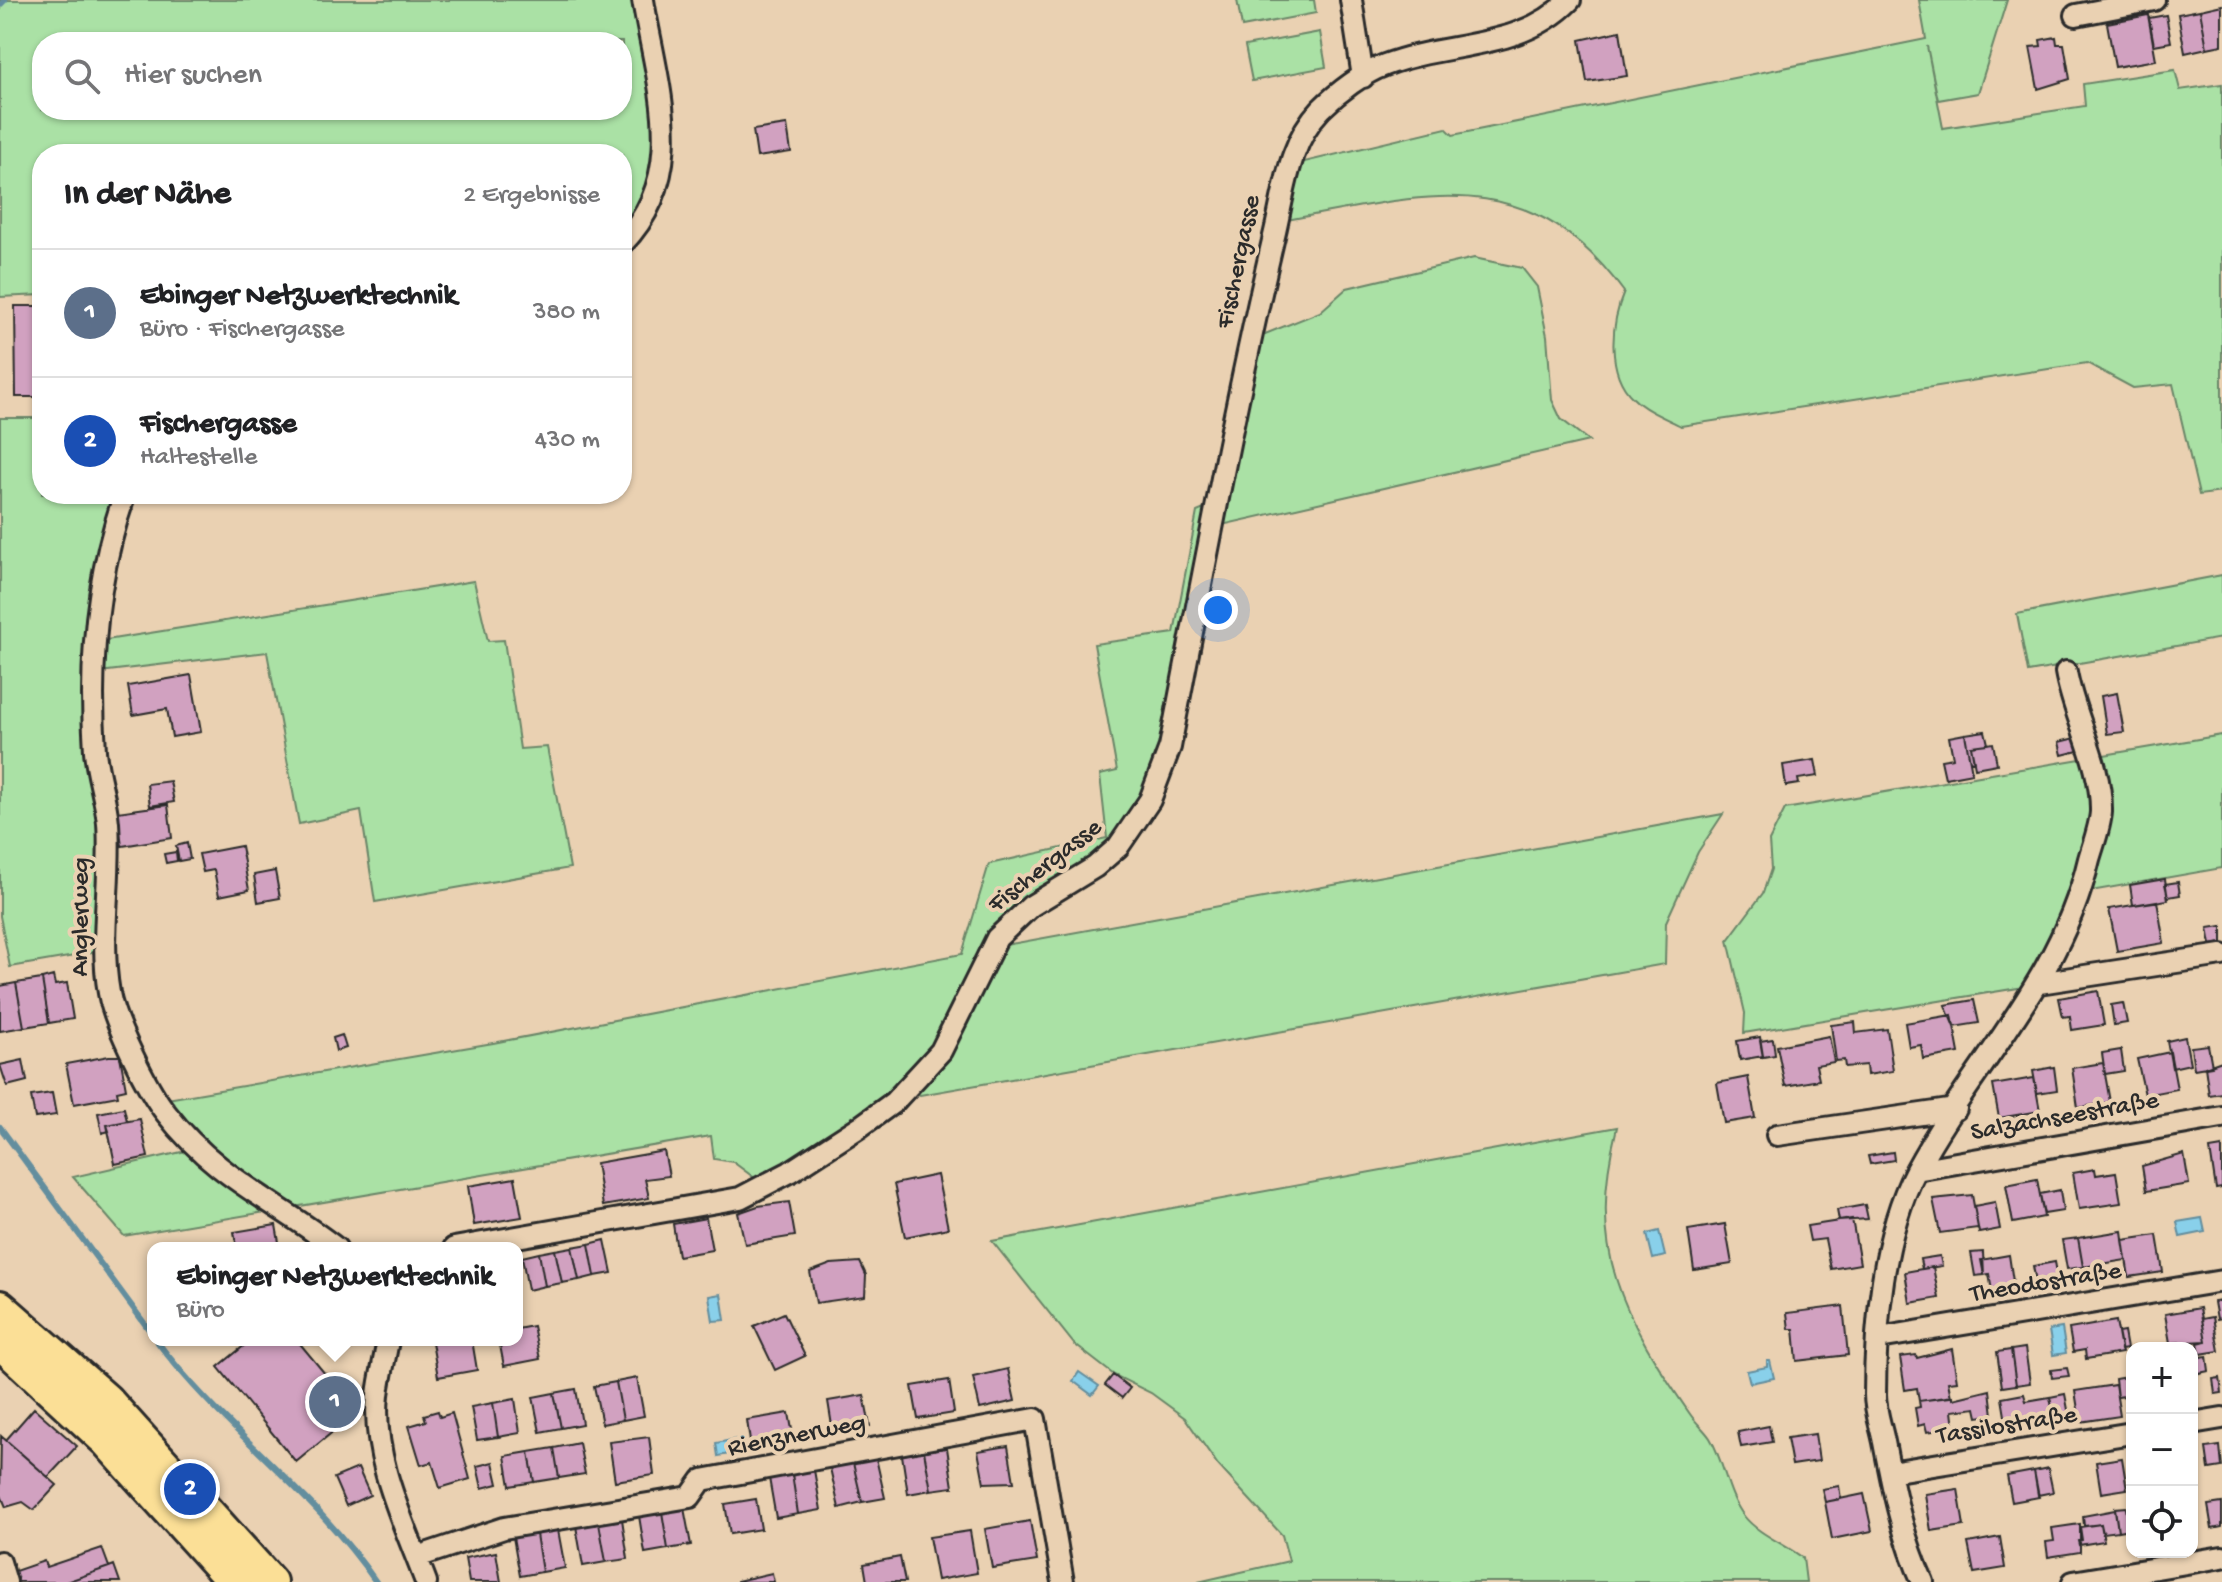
<!DOCTYPE html>
<html lang="de">
<head>
<meta charset="utf-8">
<style>
  :root { --surface:#fff; --page:#f6f6f6; --text:#202124; --muted:#757577; --line:#e0e0e0; --accent:#b45309 }
  body { margin:0; font-family:"Gochi Hand",sans-serif; background:var(--page); color:var(--text) }
  .controls { position:absolute; right:24px; bottom:24px; display:grid; overflow:hidden; border-radius:16px; box-shadow:0 2px 6px #0004 }
  .controls button { width:72px; height:72px; display:grid; place-items:center; padding:0; border:0; border-bottom:2px solid var(--line); background:var(--surface); color:var(--text); font:40px sans-serif }
  .you { position:absolute; left:1218px; top:610px; width:28px; height:28px; margin:-20px; border:6px solid #fff; border-radius:50%; background:#1a73e8; box-shadow:0 0 0 12px #1a73e833 }
  .badge { display:grid; place-items:center; width:52px; height:52px; border-radius:50%; background:var(--accent); color:#fff; font-size:26px; font-weight:700 }
  .pin { position:absolute; translate:-50% -50%; border:4px solid #fff; box-shadow:0 2px 8px #0006 }
  .popup { position:absolute; left:147px; top:1242px; width:376px; height:104px; box-sizing:border-box; display:grid; place-content:center; border-radius:16px; background:var(--surface); filter:drop-shadow(0 2px 6px #0005); font-size:26px; white-space:nowrap; color:var(--muted) }
  .popup b { font-size:30px; color:var(--text) }
  .popup::after { content:''; position:absolute; left:50%; top:100%; margin-left:-16px; border:16px solid transparent; border-top-color:var(--surface) }
  .list { margin:0; padding:0; list-style:none }
  h2 { display:flex; justify-content:space-between; align-items:center; height:104px; margin:0; padding:0 32px; font-size:34px }
  h2 small { font-size:26px; font-weight:400; color:var(--muted) }
  .list li { display:grid; grid-template-columns:52px 1fr auto; gap:24px; align-items:center; box-sizing:border-box; height:128px; padding:0 32px; border-top:2px solid var(--line) }
  .list b { display:block; font-size:30px; white-space:nowrap }
  .list p { margin:0; font-size:26px; white-space:nowrap; color:var(--muted) }
  .list em { font-size:26px; font-style:normal; color:var(--muted) }
  .icon { flex:none; width:44px; height:44px; fill:none; stroke:currentColor; stroke-width:2; stroke-linecap:round; stroke-linejoin:round }
  .map { position:relative; flex:none; width:2222px; height:1582px; overflow:hidden }
  .search { position:absolute; background:var(--surface); box-shadow:0 2px 6px #0004; left:32px; top:32px; width:600px; height:88px; display:flex; align-items:center; gap:20px; box-sizing:border-box; padding:0 28px; border-radius:32px; color:var(--muted); font-size:30px }
  .panel { position:absolute; background:var(--surface); box-shadow:0 2px 6px #0004; left:32px; top:144px; width:600px; height:360px; border-radius:32px }
  .map>svg:first-child { display:block }
  .green { fill:#aae1a5; stroke:#6a8668; stroke-width:2; fill-rule:evenodd }
  .water { fill:#89d0ea; stroke:#638e9e; stroke-width:2 }
  .lines { fill:none; stroke-linecap:round; stroke-linejoin:round }
  .stream { stroke:#638e9e; stroke-width:6 }
  .building { fill:#d1a1c0; stroke:#2b2b2b; stroke-width:2 }
  .street-casing { stroke:#2b2b2b; stroke-width:26 }
  .primary-casing { stroke:#2b2b2b; stroke-width:38 }
  .street { stroke:#ead1b2; stroke-width:20 }
  .primary { stroke:#fbdf96; stroke-width:32 }
  .labels { text-anchor:middle; dominant-baseline:central; stroke-width:8; stroke-linejoin:round; paint-order:stroke }
  .street-label { font-size:26px; fill:#2b2b2b; stroke:#ead1b2 }
</style>
</head>
<body>
<div class="map">
<svg width="2222" height="1582" viewBox="0 0 2222 1582">
  <rect width="100%" height="100%" fill="#ead1b2"/>
  <filter id="ink" filterUnits="userSpaceOnUse"><feTurbulence type="fractalNoise" baseFrequency=".0125" numOctaves="2"/><feDisplacementMap in="SourceGraphic" scale="16" xChannelSelector="R" yChannelSelector="G"/><feConvolveMatrix kernelMatrix="1 2 1 2 8 2 1 2 1" color-interpolation-filters="sRGB"/></filter>
  <g filter="url(#ink)">
    <!-- green -->
    <path class="green" d="M0,0H638L658,110L653,184L622,236V154H42V295L0,297ZM42,42H622V110H42Z
      M1237,0H1314L1316,13L1242,27Z
      M1919,0H2007L1978,93L1938,100L1927,46L1943,128L2085,106L2083,84L2175,70L2180,90L2222,84V492L2199,495L2173,384L2133,388L2087,363L1681,426C1665,418 1646,411 1633,398C1606,373 1611,323 1624,292C1529,161 1424,195 1287,220L1300,163L1446,128L1453,135L1926,39Z
      M1320,32L1326,67L1252,81L1245,46Z
      M1474,258L1522,268L1537,287L1547,336L1552,400L1561,419L1589,441L1222,525L1260,336L1320,312L1347,288Z
      M0,418H42V494H118L100,641L474,581L488,641L504,640L520,749L547,747L570,868L375,902L361,811L299,824L267,652L100,672L88,745L100,840L98,952L10,967L0,916Z
      M1209,507L1159,760C1141,796 1125,831 1094,858C1057,889 1004,909 978,950L1723,814L1698,852L1666,922L1665,964L920,1095L901,1086L807,1155L756,1179L733,1162L714,1159L711,1136L124,1236L73,1177L190,1150L167,1099L493,1043L962,954L989,864L1107,838L1100,775L1117,771L1094,644L1174,633L1197,512Z
      M2222,575V638L2028,672L2017,614Z
      M2222,735V868L2091,891L2075,886L2030,986L1744,1033L1745,1013L1728,940L1763,893L1771,869L1769,841L1785,809Z
      M1617,1127C1586,1250 1622,1315 1690,1414C1696,1423 1704,1429 1710,1438C1724,1461 1727,1494 1744,1516C1758,1534 1785,1544 1803,1558L1806,1582H1198L1289,1561L1282,1535L1218,1465L1185,1418L1151,1393L1114,1375L1074,1344L992,1241Z"/>
    <!-- water -->
    <path class="water" d="M2202,1218L2205,1232L2180,1237L2177,1222Z
      M1659,1231L1665,1256L1653,1259L1647,1234Z
      M721,1294L725,1320L713,1321L709,1296Z
      M2062,1328L2066,1353L2053,1355L2049,1330Z
      M1767,1361H1770L1774,1378L1750,1383L1747,1371L1767,1367Z
      M1079,1372L1099,1386L1092,1395L1073,1381Z
      M743,1438L746,1451L718,1456L716,1443Z"/>
    <g class="lines">
      <!-- stream -->
      <path class="stream" d="M0,5L5,0
        M0,1127L153,1335
        M156,1340C221,1428 314,1491 376,1582"/>
    </g>
    <!-- building -->
    <path class="building" d="M2222,5V45L2207,48L2200,10Z
      M2200,10L2207,48L2185,53L2178,14Z
      M2148,15L2156,60L2115,67L2107,23Z
      M2166,15L2171,42L2154,45L2149,18Z
      M1620,31L1627,76L1587,82L1580,40Z
      M2056,37L2057,44H2064L2070,79L2038,89L2030,47L2041,46L2040,40Z
      M787,125L791,152L757,157L753,130Z
      M15,306H42V397H16Z
      M191,675L201,732L172,737L167,709L133,715L128,686Z
      M2117,693L2124,732L2107,734L2101,696Z
      M1985,731L1988,744L1971,746L1974,761L1970,762L1965,734Z
      M1965,734L1972,773L1945,778L1941,760L1953,758L1949,737Z
      M2075,738L2078,751L2062,755L2059,742Z
      M1993,743L1997,764L1975,768L1971,746Z
      M1815,760L1818,776L1798,779L1799,784L1786,786L1783,765Z
      M170,781L174,802L150,806L147,784Z
      M168,805L172,838L122,846L117,812Z
      M187,843L190,859L179,861L176,846Z
      M241,846L249,890L219,896L214,870L203,872L199,854Z
      M176,852L177,861L166,863L164,854Z
      M275,871L280,898L258,902L254,875Z
      M2165,879L2168,900L2133,905L2130,885Z
      M2178,882L2180,895L2168,897L2165,884Z
      M2157,901L2164,943L2117,951L2109,909Z
      M2222,926V943L2211,945L2208,928Z
      M53,976L55,985L67,983L73,1019L49,1023L42,979Z
      M42,979L49,1023L24,1027L16,983Z
      M16,983L24,1027L0,1031V986Z
      M2098,991L2104,1025L2072,1030L2070,1016L2063,1017L2059,998Z
      M1974,1000L1979,1023L1954,1027L1945,1005Z
      M2123,1003L2127,1023L2114,1025L2111,1005Z
      M1952,1015L1959,1053L1923,1059L1921,1045L1909,1047L1905,1023Z
      M1855,1022L1856,1033L1887,1029L1893,1071L1867,1075L1866,1065L1845,1067L1844,1060L1836,1061L1831,1025Z
      M342,1035L346,1048L336,1051L333,1038Z
      M1829,1036L1834,1062L1816,1065L1819,1080L1785,1086L1777,1046Z
      M1760,1037L1763,1056L1740,1060L1737,1041Z
      M2185,1037L2190,1064L2172,1068L2167,1041Z
      M1773,1039L1775,1055L1763,1057L1760,1041Z
      M2208,1045L2212,1066L2194,1069L2191,1047Z
      M2121,1050L2124,1071L2105,1074L2102,1053Z
      M2170,1052L2177,1089L2145,1095L2137,1059Z
      M109,1056H120L126,1089L117,1091L118,1096L74,1104L66,1064Z
      M23,1060L27,1081L7,1086L0,1065Z
      M2222,1061V1093L2209,1095L2205,1067Z
      M2103,1063L2110,1102L2078,1108L2072,1068Z
      M2054,1067L2057,1090L2037,1093L2033,1071Z
      M1748,1077L1755,1118L1724,1123L1717,1083Z
      M2034,1078L2040,1111L1999,1118L1993,1085Z
      M52,1093L56,1115L35,1118L31,1096Z
      M124,1108L127,1121L107,1125L109,1131L102,1133L98,1113Z
      M140,1119L148,1157L115,1164L107,1125Z
      M2222,1147V1188L2216,1189L2210,1149Z
      M664,1151L669,1176L645,1179L649,1198L603,1206L596,1163Z
      M1893,1152L1894,1160L1870,1164L1868,1156Z
      M2184,1154L2189,1184L2146,1191L2142,1166Z
      M2095,1169L2096,1175L2116,1172L2121,1203L2079,1209L2073,1173Z
      M937,1175L948,1228L905,1237L894,1184Z
      M515,1178L522,1217L474,1225L468,1186Z
      M2037,1179L2044,1217L2013,1223L2006,1185Z
      M2060,1190L2063,1211L2044,1214L2040,1194Z
      M1972,1195L1978,1228L1940,1233L1933,1199Z
      M789,1202L795,1236L745,1244L738,1213L758,1206Z
      M1995,1202L2000,1229L1979,1233L1974,1206Z
      M1865,1205L1868,1219L1839,1221L1837,1210Z
      M706,1218L712,1250L678,1256L673,1224Z
      M1852,1219L1860,1264L1831,1269L1825,1239L1810,1241L1807,1226Z
      M1725,1224L1732,1264L1694,1270L1688,1230Z
      M276,1225L280,1248H237L234,1232Z
      M2122,1231L2126,1260L2083,1267L2078,1238Z
      M2157,1235L2163,1272L2129,1277L2123,1240Z
      M2078,1238L2083,1267L2067,1269L2062,1240Z
      M605,1240L612,1273L595,1276L589,1244Z
      M589,1244L595,1276L579,1280L572,1247Z
      M572,1247L579,1280L562,1283L555,1250Z
      M555,1250L562,1283L545,1286L539,1253Z
      M1983,1252L1984,1275L1975,1276L1971,1253Z
      M539,1253L545,1286L528,1290L522,1257Z
      M2009,1255L2014,1288L1992,1291L1989,1274L1984,1275L1981,1260Z
      M1940,1256L1942,1266L1922,1269L1920,1259Z
      M860,1262L866,1275L865,1296L816,1303L810,1272L831,1264Z
      M2055,1262L2059,1283L2037,1287L2033,1266Z
      M1933,1267L1939,1298L1910,1303L1905,1272Z
      M2222,1301V1318L2217,1319L2214,1302Z
      M1843,1306L1848,1355L1797,1361L1794,1329H1789L1787,1313Z
      M2200,1308L2206,1341L2170,1343L2165,1314Z
      M784,1313L805,1356L775,1370L754,1326Z
      M2213,1317L2219,1351L2200,1354L2198,1343L2206,1341L2202,1319Z
      M2116,1321L2122,1353L2086,1359L2085,1350L2073,1352L2069,1329Z
      M533,1326L540,1359L504,1366L499,1340H517V1329Z
      M2124,1332L2127,1349L2121,1350L2118,1333Z
      M251,1340H297L345,1398L330,1411L341,1425L296,1462L218,1367Z
      M472,1340L477,1370L438,1377L432,1342Z
      M2025,1348L2030,1383L2016,1385L2011,1350Z
      M1952,1349L1957,1381L1948,1382L1951,1397L1919,1401L1917,1388L1905,1390L1900,1357L1916,1355L1917,1358Z
      M2011,1350L2016,1385L2002,1387L1997,1352Z
      M2207,1356L2209,1371L2194,1374L2192,1358Z
      M2067,1368L2069,1376L2052,1378L2051,1370Z
      M1008,1369L1015,1401L980,1409L973,1377Z
      M2192,1374L2197,1403L2192,1404Z
      M1113,1375L1130,1388L1122,1398L1105,1385Z
      M2132,1376V1395L2117,1397L2115,1379Z
      M637,1378L644,1416L623,1420L616,1382Z
      M2220,1378L2222,1393L2215,1394L2213,1379Z
      M949,1380L954,1413L918,1419L912,1386Z
      M616,1382L623,1420L602,1424L594,1386Z
      M2115,1385L2120,1416L2080,1422L2075,1391Z
      M576,1389L582,1424L561,1428L554,1393Z
      M1990,1390L1993,1415L1978,1417L1976,1408L1952,1411L1954,1428L1927,1432L1925,1424L1918,1426L1915,1408L1920,1407L1919,1401L1953,1396V1399Z
      M554,1393L561,1428L540,1432L533,1397Z
      M2024,1394L2026,1401L2050,1397L2055,1424L2007,1428L2002,1398Z
      M2065,1394L2069,1415L2054,1418L2050,1397Z
      M864,1395L870,1426L833,1432L828,1401Z
      M515,1399L520,1433L498,1437L493,1403Z
      M493,1403L498,1437L477,1440L471,1407Z
      M34,1408L77,1446L48,1477L6,1440Z
      M438,1411L440,1417L452,1413L470,1479L440,1488L432,1462L421,1465L409,1426L426,1421L424,1415Z
      M789,1413L794,1441L751,1449L747,1420Z
      M1769,1426L1772,1442L1741,1447L1738,1432Z
      M1815,1434L1819,1461L1792,1465L1787,1438Z
      M1,1436L57,1485L34,1510L23,1502L6,1507L0,1493Z
      M649,1437L654,1475L615,1481L609,1442Z
      M579,1443L585,1474L559,1478L554,1448Z
      M1008,1446L1014,1482L984,1483L978,1451Z
      M2220,1446L2222,1467L2209,1469L2206,1448Z
      M554,1448L559,1478L534,1482L529,1452Z
      M947,1448L953,1487L931,1490L924,1451Z
      M924,1451L931,1490L908,1494L902,1455Z
      M529,1452L534,1482L510,1486L505,1456Z
      M876,1458L885,1498L862,1502L853,1463Z
      M2122,1458L2127,1489L2101,1493L2096,1462Z
      M493,1462L498,1484L482,1488L477,1466Z
      M853,1463L862,1502L839,1508L830,1468Z
      M358,1468L370,1495L346,1506L334,1478Z
      M2048,1468L2053,1492L2038,1495L2034,1471Z
      M814,1470L821,1510L798,1514L792,1474Z
      M2034,1471L2039,1497L2012,1502L2007,1476Z
      M792,1474L798,1514L776,1518L769,1478Z
      M1839,1486L1841,1499L1825,1502L1822,1489Z
      M1958,1489L1964,1526L1931,1531L1925,1494Z
      M1864,1494L1872,1531L1832,1539L1825,1502Z
      M756,1499L761,1529L730,1534L725,1504Z
      M2222,1503V1527L2212,1529L2208,1505Z
      M2126,1507L2129,1529L2118,1531L2115,1508Z
      M684,1508L691,1545L668,1549L662,1512Z
      M2115,1510L2118,1531L2103,1533L2101,1524L2084,1526L2083,1516Z
      M662,1512L668,1549L645,1553L639,1516Z
      M622,1519L628,1559L606,1562L599,1523Z
      M1030,1521L1037,1561L992,1568L985,1529Z
      M599,1523L606,1562L583,1566L576,1526Z
      M2080,1524V1552L2048,1557L2046,1542L2054,1541L2052,1528Z
      M2101,1524L2104,1541L2079,1545L2078,1541L2082,1540L2080,1527Z
      M558,1530L565,1568L542,1572L536,1534Z
      M970,1531L977,1573L937,1580L929,1537Z
      M536,1534L542,1572L520,1576L513,1537Z
      M2000,1537L2005,1568L1974,1573L1968,1543Z
      M102,1548L109,1567L66,1582H16L12,1572L44,1561L46,1567Z
      M496,1552L501,1582H469L465,1558Z
      M900,1557L905,1582H867L864,1564Z
      M114,1565L120,1582H66L109,1567Z
      M772,1573L774,1582H737V1581Z"/>
    <g class="lines">
      <defs>
        <path id="street" d="M1351,0L1363,77
          M2076,15L2154,0
          M622,244C691,173 657,86 643,0
          M125,494C96,576 89,664 95,751C97,775 106,799 108,823C112,879 99,938 109,993C114,1022 147,1089 166,1113C216,1178 274,1200 336,1248
          M2039,983L2222,955
          M1777,1135L1956,1109
          M1916,1170L2222,1117
          M454,1248L740,1198L790,1172L861,1126L894,1102L941,1051L997,938L1031,906L1095,867L1118,847L1150,800L1170,747C1203,575 1235,402 1275,232C1285,189 1289,142 1321,109C1338,92 1363,73 1385,65C1448,41 1520,51 1570,0
          M1879,1338L2222,1281
          M388,1340C385,1358 380,1377 378,1395C371,1458 405,1525 426,1582
          M2192,1423L2222,1418
          M1890,1472L2132,1433
          M417,1557L504,1528L690,1497L702,1480L1035,1419L1063,1582
          M0,1562L6,1582
          M1923,1582C1903,1539 1893,1489 1884,1442C1881,1427 1875,1410 1875,1395C1875,1324 1883,1233 1916,1170C1973,1064 2061,980 2089,859C2093,845 2100,827 2101,812C2102,764 2074,718 2066,672
          M2073,1582L2222,1557"/>
        <path id="primary" d="M0,1307L106,1400L270,1582
          M0,1342L107,1441L234,1582"/>
      </defs>
      <!-- street casing -->
      <use href="#street" class="street-casing"/>
      <!-- primary casing -->
      <use href="#primary" class="primary-casing"/>
      <!-- street -->
      <use href="#street" class="street"/>
      <!-- primary -->
      <use href="#primary" class="primary"/>
    </g>
  </g>
  <g class="labels">
    <!-- street labels -->
    <g class="street-label">
      <text transform="translate(1240 262) rotate(-78)">Fischergasse</text>
      <text transform="translate(1046 867) rotate(-38)">Fischergasse</text>
      <text transform="translate(82 917) rotate(-90)">Anglerweg</text>
      <text transform="translate(2065 1118) rotate(-10)">Salzachseestraße</text>
      <text transform="translate(2046 1284) rotate(-9)">Theodostraße</text>
      <text transform="translate(2007 1427) rotate(-9)">Tassilostraße</text>
      <text transform="translate(797 1437) rotate(-11)">Rienznerweg</text>
    </g>
  </g>
</svg>
<div class="controls">
<button>+</button>
<button>−</button>
<button><svg class="icon" aria-label="locate" viewBox="0 0 24 24"><circle cx="12" cy="12" r="6"/><path d="M12 2v4M12 18v4M2 12h4M18 12h4"/></svg></button>
</div>
<div class="you"></div>
<div class="pin badge" style="left:335px;top:1402px;background:#5c6f8a">1</div>
<div class="popup"><b>Ebinger Netzwerktechnik</b>Büro</div>
<div class="pin badge" style="left:190px;top:1489px;background:#1a4fb4">2</div>
<div class="search"><svg class="icon" aria-label="search" viewBox="0 0 24 24"><circle cx="10" cy="10" r="6"/><path d="M15 15l6 6"/></svg>Hier suchen</div>
<section class="panel">
<h2>In der Nähe<small>2 Ergebnisse</small></h2>
<ul class="list">
<li><span class="badge" style="background:#5c6f8a">1</span><div><b>Ebinger Netzwerktechnik</b><p>Büro · Fischergasse</p></div><em>380 m</em></li>
<li><span class="badge" style="background:#1a4fb4">2</span><div><b>Fischergasse</b><p>Haltestelle</p></div><em>430 m</em></li>
</ul>
</section>
</div>
</body>
</html>
